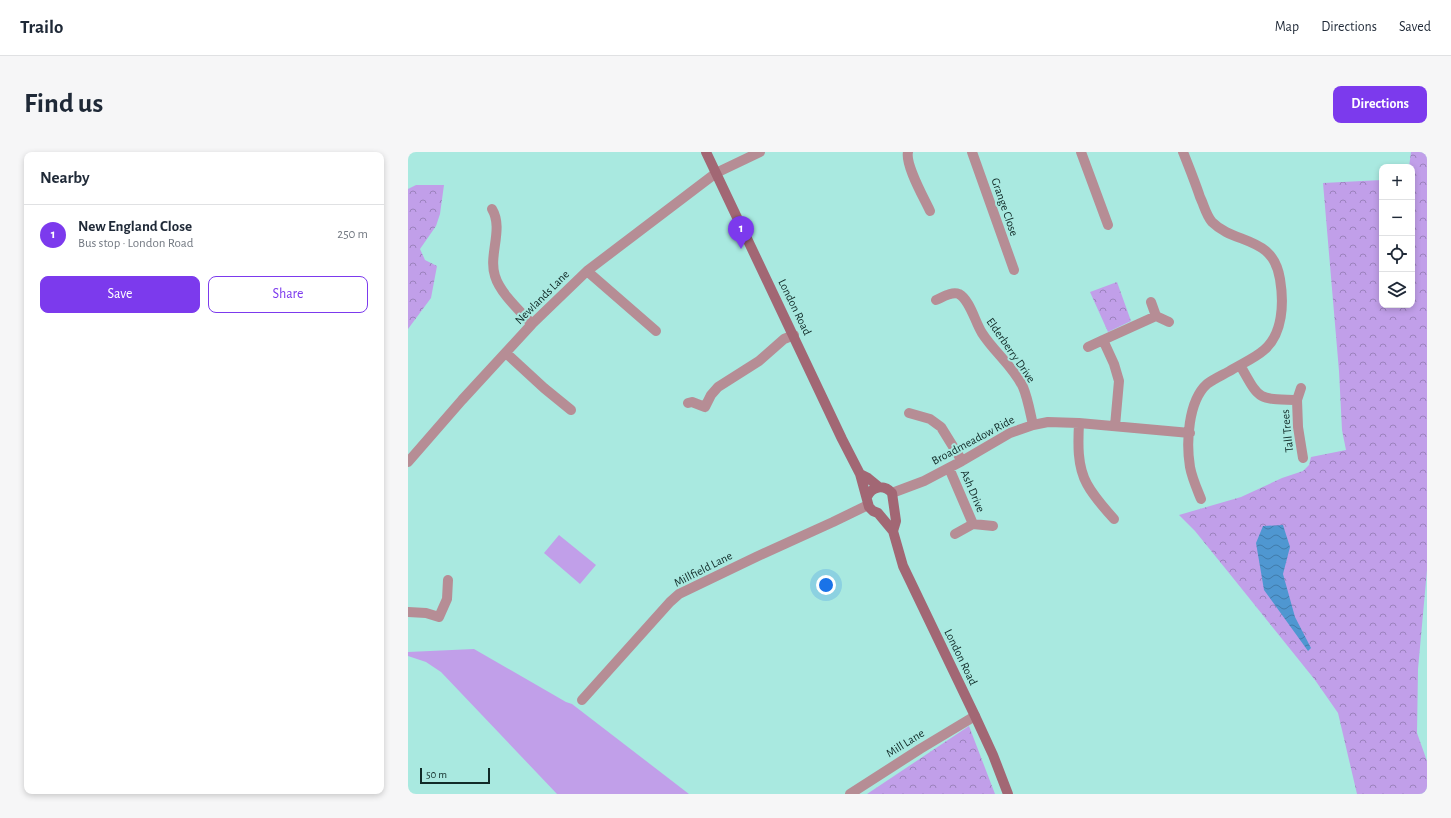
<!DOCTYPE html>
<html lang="en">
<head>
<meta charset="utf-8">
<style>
  :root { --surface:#fff; --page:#f6f6f7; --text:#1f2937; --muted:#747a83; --line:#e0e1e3; --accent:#7c3aed }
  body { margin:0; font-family:"Alegreya Sans",sans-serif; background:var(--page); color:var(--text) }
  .controls { position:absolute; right:12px; top:12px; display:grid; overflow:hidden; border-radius:8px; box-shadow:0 2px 6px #0003 }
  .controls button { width:36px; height:36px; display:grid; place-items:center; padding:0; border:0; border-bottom:1px solid var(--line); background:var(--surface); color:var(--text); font:20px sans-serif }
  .scale { position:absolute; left:12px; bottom:10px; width:70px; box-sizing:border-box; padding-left:4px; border:2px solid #112b28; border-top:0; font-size:11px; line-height:14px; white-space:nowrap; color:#112b28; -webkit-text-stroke:3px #a9e9e0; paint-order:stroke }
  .you { position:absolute; left:418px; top:433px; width:14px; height:14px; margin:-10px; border:3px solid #fff; border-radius:50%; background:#1a73e8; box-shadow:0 0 0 6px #1a73e833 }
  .badge { display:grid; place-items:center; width:26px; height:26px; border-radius:50%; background:var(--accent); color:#fff; font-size:13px; font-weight:700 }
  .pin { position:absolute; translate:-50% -33px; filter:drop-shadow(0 1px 2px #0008) }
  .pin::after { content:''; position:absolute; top:21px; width:14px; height:12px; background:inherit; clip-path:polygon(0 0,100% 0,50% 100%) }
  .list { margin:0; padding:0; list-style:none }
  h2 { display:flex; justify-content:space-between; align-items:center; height:52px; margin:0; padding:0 16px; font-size:17px }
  h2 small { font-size:13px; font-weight:400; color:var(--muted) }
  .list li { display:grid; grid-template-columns:26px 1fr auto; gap:12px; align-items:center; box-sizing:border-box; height:60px; padding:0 16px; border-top:1px solid var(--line) }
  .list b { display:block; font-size:15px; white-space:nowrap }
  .list p { margin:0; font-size:13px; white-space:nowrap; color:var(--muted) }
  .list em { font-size:13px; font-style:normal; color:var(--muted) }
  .actions { display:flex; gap:8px; padding:12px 16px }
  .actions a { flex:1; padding:9px 0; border:1px solid var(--accent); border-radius:8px; text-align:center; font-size:14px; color:var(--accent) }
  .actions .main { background:var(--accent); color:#fff }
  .icon { flex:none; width:22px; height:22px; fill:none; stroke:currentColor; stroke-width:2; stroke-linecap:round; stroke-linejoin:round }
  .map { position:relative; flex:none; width:1019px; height:642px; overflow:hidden; border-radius:8px }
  header { display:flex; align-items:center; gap:24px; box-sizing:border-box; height:56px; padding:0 20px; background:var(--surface); border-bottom:1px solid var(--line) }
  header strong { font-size:19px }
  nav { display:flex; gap:22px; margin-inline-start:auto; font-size:14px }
  .intro { display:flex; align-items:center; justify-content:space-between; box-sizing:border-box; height:96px; padding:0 24px }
  h1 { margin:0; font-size:28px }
  .button { padding:10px 18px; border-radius:8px; background:var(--accent); color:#fff; font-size:14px; font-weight:700 }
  main { display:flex; gap:24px; padding:0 24px }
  aside { flex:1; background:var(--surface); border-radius:8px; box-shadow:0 2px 6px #0003 }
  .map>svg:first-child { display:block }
  .grass { fill:#c19fe9 }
  .forest { fill:url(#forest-crowns) }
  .water { fill:url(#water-waves) }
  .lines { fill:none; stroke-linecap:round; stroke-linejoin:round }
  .minor { stroke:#b68d95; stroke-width:10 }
  .secondary { stroke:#a26774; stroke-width:10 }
  .labels { text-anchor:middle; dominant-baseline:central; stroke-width:4; stroke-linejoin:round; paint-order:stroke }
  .street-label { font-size:12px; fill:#112b28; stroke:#a9e9e0 }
</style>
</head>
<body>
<header>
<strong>Trailo</strong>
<nav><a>Map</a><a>Directions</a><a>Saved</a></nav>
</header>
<div class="intro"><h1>Find us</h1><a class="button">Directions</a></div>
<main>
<aside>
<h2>Nearby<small></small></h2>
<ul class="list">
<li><span class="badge">1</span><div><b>New England Close</b><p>Bus stop · London Road</p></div><em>250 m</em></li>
</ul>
<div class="actions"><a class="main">Save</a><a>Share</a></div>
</aside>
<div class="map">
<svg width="1019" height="642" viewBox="0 0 1019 642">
  <defs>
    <pattern id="forest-crowns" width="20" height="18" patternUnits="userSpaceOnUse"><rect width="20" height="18" fill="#c19fe9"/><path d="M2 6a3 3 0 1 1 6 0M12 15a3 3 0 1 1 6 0" fill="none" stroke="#9b82bd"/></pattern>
    <pattern id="water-waves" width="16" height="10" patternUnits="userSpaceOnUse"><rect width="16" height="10" fill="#4f97d1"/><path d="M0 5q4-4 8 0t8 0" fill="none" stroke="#407baa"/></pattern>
  </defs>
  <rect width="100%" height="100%" fill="#a9e9e0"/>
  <!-- grass -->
  <path class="grass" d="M151,383L188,413L172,432L136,401Z
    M66,497L158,550L164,552L281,642H149L33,520L18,510L0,504V500Z"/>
  <!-- forest -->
  <path class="forest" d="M1003,0H1019V418L1010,517L1009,581L1019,609V642H949L930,561L907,528L821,421L787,379L771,363L833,345L874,326L895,319L901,313L903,305L938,298L934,278L931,219L915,31L974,28V153H1004V15H1001Z
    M8,33H36L32,62L28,74L12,97L17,108L29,114L23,146L0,177V37Z
    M709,130L723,169L700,180L682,140Z
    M561,574L587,642H459Z"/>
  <!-- water -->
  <path class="water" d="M875,373L882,395L875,422L887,465L903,496L900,499L856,438L848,391L855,374Z"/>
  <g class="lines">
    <!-- minor -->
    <path class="minor" d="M500,0C497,13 516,46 522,59
      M564,0L606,118
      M673,0L700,73
      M775,0C781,15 787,30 792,45C796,53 798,63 804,70C827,93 865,83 872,127C876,151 875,182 856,198C847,206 835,211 825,217C817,222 807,226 799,232C780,249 778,291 782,315C784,326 789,337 793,347
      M84,57C96,77 80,103 87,124C92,141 112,159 124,172
      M179,119L248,179
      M528,148C535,145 544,139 551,142C562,148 567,170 574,181C586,200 605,214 615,235C620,247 622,260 625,273
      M748,164L761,170
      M680,195L695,188
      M98,201L136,236L163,258
      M832,213C852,248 848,247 889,248L890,275L895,306
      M889,248L893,236
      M280,251L284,250L297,255L303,243L310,235L351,209L376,187L386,183
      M501,261L522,267L533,275L554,309
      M671,271C670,291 669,314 679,332C686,345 696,356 706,367
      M707,274L711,229L706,212L695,188L748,164L743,150
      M0,310L54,248L124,172L179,119L308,21L352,0
      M541,316L565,372L585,374
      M484,341L516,329L554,309L602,281L625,273L640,270L671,271L782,281
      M547,382L565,372
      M0,460L18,461L31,465L39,447L40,428
      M174,548L262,450L271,442L348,405L425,370L460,353
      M442,642L512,597L567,564"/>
    <!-- secondary -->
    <path class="secondary" d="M298,0L434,287L452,322L461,355L465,359L470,361L485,379L495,414L567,564L585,603L600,642
      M452,322L460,326L471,335
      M459,345C464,334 476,332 484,341L488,369L485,379"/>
  </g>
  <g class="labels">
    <!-- street labels -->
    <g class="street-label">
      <text transform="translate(597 55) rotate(71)">Grange Close</text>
      <text transform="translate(134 145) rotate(-45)">Newlands Lane</text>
      <text transform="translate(387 155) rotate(64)">London Road</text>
      <text transform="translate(603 198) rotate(55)">Elderberry Drive</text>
      <text transform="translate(879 279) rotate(-96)">Tall Trees</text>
      <text transform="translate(565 288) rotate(-28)">Broadmeadow Ride</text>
      <text transform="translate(565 339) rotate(67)">Ash Drive</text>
      <text transform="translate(295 417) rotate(-27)">Millfield Lane</text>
      <text transform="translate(553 505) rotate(64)">London Road</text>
      <text transform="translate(497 591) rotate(-32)">Mill Lane</text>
    </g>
  </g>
</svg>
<div class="controls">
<button>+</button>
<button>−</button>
<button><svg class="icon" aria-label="locate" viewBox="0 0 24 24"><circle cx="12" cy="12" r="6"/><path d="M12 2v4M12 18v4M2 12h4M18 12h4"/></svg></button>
<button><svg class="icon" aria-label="layers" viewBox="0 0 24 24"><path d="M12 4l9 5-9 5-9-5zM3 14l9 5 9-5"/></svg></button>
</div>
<div class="scale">50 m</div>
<div class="you"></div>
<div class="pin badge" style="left:333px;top:97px">1</div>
</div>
</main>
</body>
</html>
